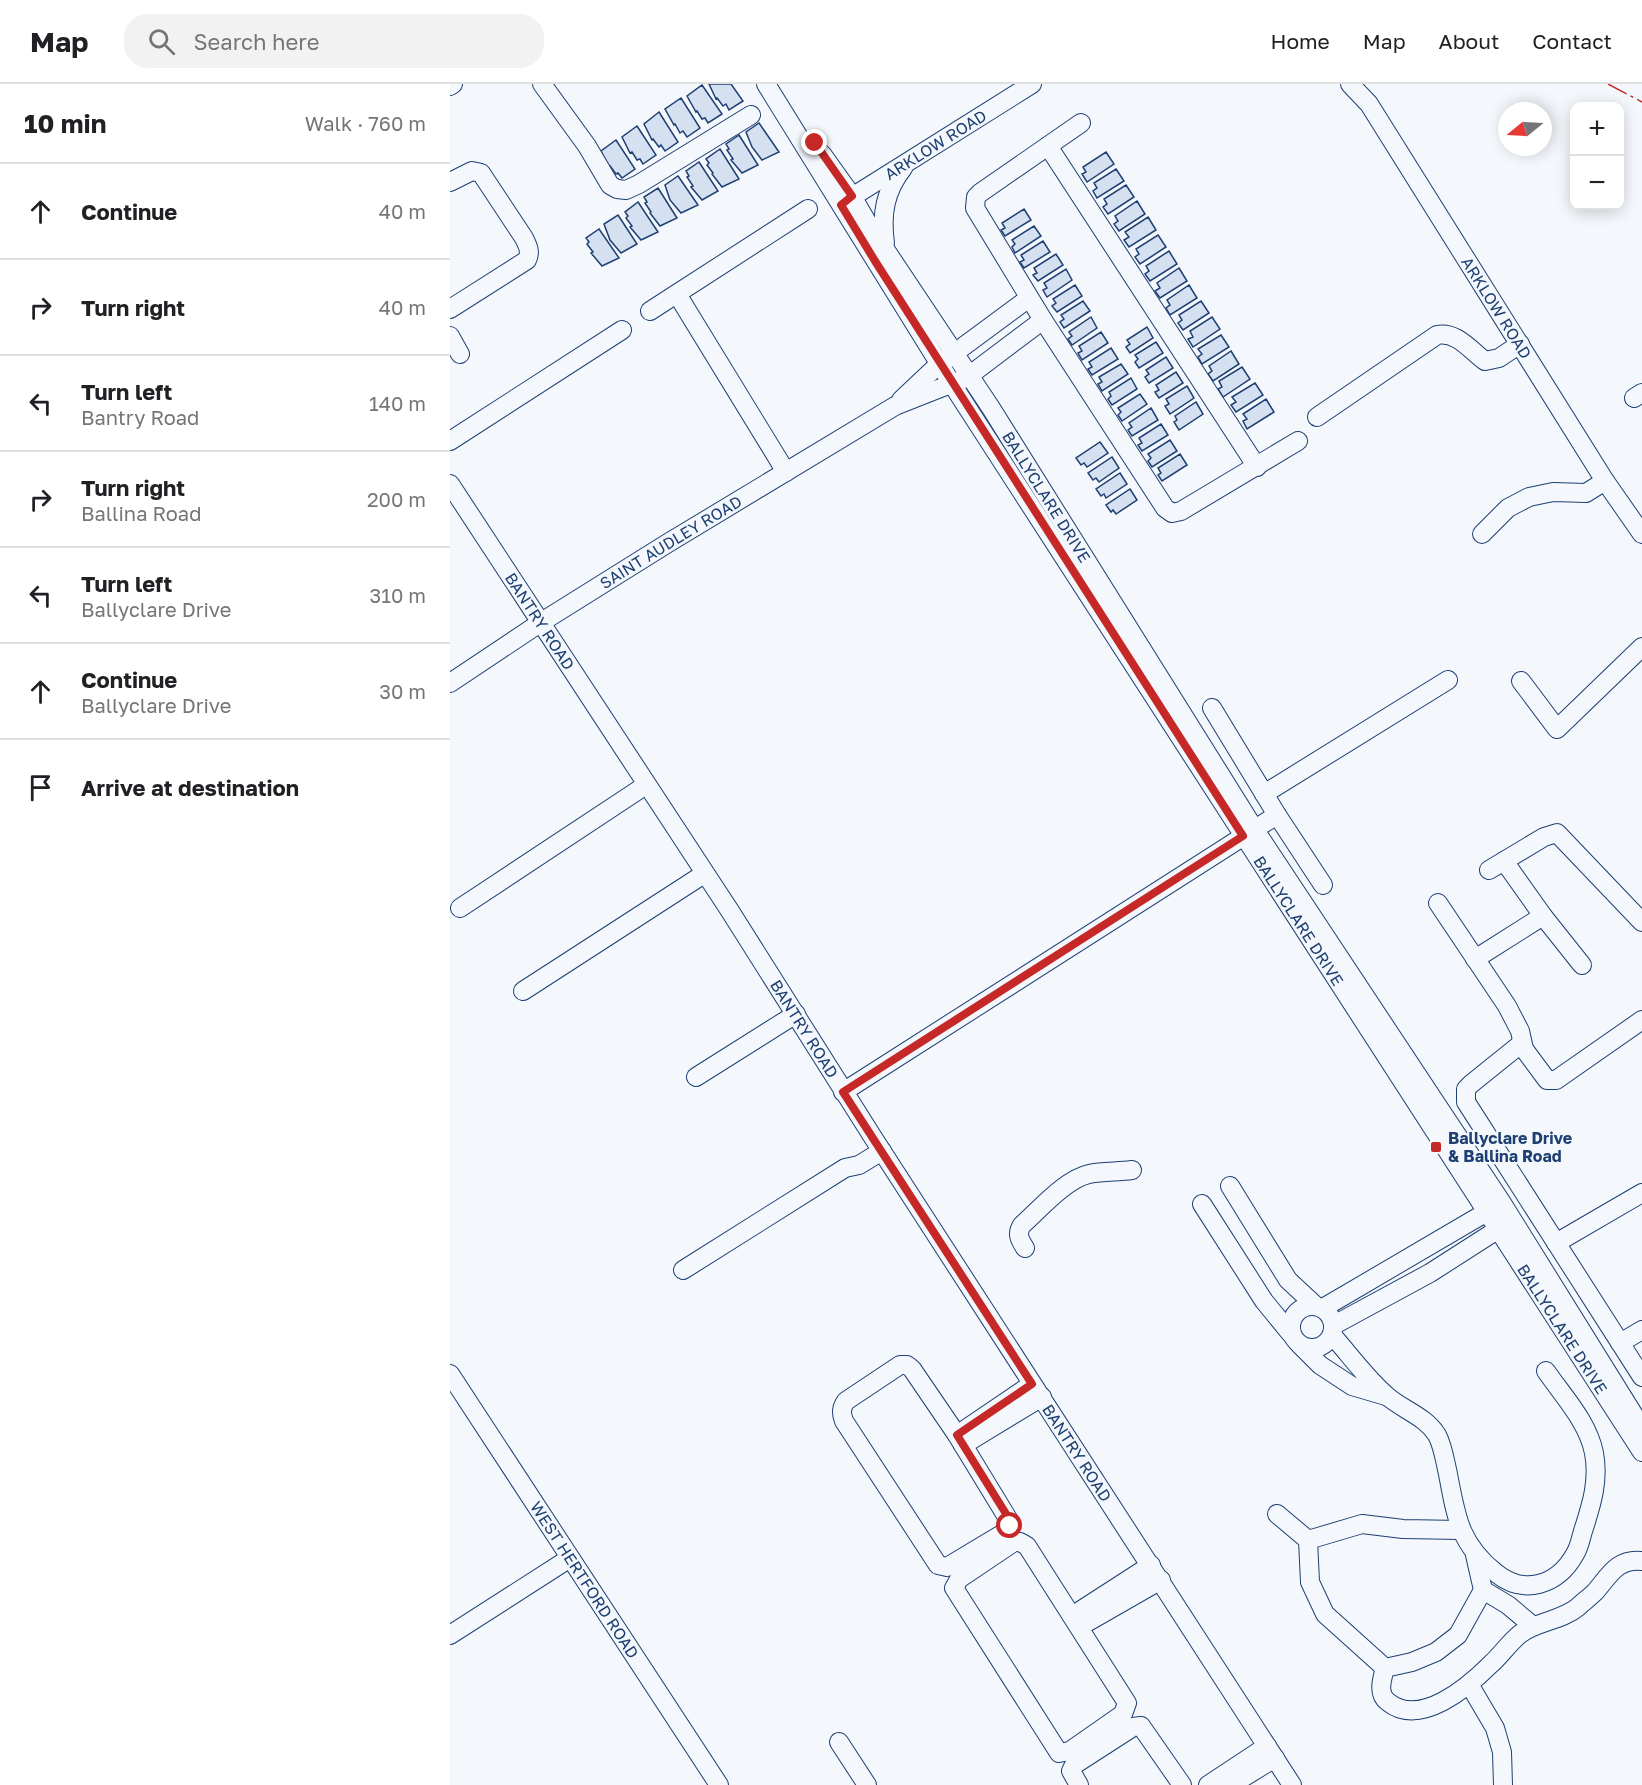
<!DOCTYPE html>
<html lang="en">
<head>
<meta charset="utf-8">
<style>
  :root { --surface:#fff; --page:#f2f2f2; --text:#202124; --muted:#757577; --line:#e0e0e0 }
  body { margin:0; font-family:"Golos Text",sans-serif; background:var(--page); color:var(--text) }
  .controls { position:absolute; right:18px; top:18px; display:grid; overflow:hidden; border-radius:12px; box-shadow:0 3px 15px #0003 }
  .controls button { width:54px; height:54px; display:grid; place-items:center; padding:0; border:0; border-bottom:2px solid var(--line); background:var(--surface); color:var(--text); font:30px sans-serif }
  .compass { position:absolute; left:1048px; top:18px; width:54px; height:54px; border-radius:50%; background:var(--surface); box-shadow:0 3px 15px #0003; rotate:252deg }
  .stop { position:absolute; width:18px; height:18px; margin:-14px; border:4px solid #c62828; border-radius:50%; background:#fff }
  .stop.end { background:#c62828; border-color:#fff; box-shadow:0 2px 6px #0008 }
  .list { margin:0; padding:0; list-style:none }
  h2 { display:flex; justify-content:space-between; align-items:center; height:78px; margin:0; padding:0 24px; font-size:26px }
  h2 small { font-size:20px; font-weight:400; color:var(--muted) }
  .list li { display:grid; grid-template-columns:39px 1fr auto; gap:18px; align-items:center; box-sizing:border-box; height:96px; padding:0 24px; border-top:2px solid var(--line) }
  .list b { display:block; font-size:22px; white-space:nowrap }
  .list p { margin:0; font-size:20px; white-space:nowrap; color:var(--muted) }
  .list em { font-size:20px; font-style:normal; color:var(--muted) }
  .icon { flex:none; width:33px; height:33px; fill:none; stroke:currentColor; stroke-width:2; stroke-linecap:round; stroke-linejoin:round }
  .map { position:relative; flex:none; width:1192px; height:1701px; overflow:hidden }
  header { display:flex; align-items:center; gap:36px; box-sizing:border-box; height:84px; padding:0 30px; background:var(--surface); border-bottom:2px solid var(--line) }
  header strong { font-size:28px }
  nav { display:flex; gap:33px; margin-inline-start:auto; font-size:21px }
  .search { width:420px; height:54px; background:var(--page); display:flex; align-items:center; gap:15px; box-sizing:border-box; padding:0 21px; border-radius:24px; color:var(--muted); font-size:22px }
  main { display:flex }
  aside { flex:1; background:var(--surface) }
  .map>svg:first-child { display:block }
  .building { fill:#d5e0f0; stroke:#1d3f73; stroke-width:1.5 }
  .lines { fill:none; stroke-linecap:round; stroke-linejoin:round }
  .minor-casing { stroke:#1d3f73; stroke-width:20 }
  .minor { stroke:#f4f7fb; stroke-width:18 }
  .power { stroke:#c62828; stroke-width:1.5; stroke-dasharray:21 4.5 3 4.5; stroke-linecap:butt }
  .route { stroke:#c62828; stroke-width:8 }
  .poi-dot { fill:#c62828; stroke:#f4f7fb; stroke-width:2 }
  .labels { text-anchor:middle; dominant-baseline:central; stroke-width:4.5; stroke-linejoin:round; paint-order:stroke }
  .street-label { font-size:16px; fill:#1d3f73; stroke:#f4f7fb }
  .poi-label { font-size:16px; font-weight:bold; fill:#1d3f73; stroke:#f4f7fb; text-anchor:start }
</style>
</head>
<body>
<header>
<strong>Map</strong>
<div class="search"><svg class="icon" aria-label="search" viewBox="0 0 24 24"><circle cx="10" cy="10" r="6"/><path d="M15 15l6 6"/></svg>Search here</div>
<nav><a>Home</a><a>Map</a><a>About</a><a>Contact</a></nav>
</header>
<main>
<aside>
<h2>10 min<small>Walk · 760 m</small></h2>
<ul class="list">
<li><svg class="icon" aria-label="ahead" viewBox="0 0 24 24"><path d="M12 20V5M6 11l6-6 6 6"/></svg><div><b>Continue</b></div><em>40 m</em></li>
<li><svg class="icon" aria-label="right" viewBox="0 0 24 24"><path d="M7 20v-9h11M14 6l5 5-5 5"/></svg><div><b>Turn right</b></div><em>40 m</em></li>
<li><svg class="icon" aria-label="left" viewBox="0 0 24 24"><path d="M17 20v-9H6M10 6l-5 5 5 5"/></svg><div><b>Turn left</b><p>Bantry Road</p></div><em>140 m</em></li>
<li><svg class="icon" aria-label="right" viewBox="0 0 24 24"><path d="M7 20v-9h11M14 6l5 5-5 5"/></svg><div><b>Turn right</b><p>Ballina Road</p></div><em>200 m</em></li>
<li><svg class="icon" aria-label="left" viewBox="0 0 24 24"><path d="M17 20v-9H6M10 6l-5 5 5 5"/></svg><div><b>Turn left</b><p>Ballyclare Drive</p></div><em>310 m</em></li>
<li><svg class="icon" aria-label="ahead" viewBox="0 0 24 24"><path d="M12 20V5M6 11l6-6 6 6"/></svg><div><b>Continue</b><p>Ballyclare Drive</p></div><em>30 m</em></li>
<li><svg class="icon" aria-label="arrive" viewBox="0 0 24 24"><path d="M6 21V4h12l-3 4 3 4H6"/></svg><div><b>Arrive at destination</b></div></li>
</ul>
</aside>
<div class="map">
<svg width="1192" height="1701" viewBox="0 0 1192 1701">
  <rect width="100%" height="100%" fill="#f4f7fb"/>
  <!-- building -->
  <path class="building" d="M259,0H281L293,17L279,26L276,20L273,22L267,14L266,15Z
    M252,1L272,30L258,39L255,34L252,35L247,27L246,28L237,12Z
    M231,14L250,44L237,53L233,47L230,49L225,40L224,41L215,25Z
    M209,28L228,58L215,67L211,61L209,63L203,55L202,56L194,40Z
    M309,39L329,68L312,76L302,63L296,48Z
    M187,42L206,71L193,80L190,75L187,76L182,68L180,69L172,53Z
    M289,51L308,81L292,89L281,76L283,75L277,66L279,65L276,60Z
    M166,56L185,85L172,94L168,89L166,90L160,82L159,83L151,67Z
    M270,65L289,95L272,103L262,90L263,89L257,81L259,79L256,75Z
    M656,68L664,80L637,98L632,90L636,88L633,83Z
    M249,78L268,107L252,116L241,103L243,102L237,93L239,92L236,87Z
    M666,85L674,97L647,114L643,107L647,104L644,99Z
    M228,92L248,121L231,129L220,116L215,101Z
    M676,101L684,113L658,130L653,123L657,120L654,115Z
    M208,104L227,134L210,142L200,129L201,128L195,119L197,118L194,113Z
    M687,117L695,130L669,147L664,140L668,137L665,132Z
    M188,118L208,148L191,156L180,143L182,142L176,134L178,132L175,128Z
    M574,125L581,136L555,152L551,146L555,144L552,139Z
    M168,131L187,160L171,169L160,156L154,140Z
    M698,133L706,146L679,163L674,156L679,153L675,148Z
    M584,142L591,152L565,169L562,163L565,160L562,156Z
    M149,145L169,174L152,182L141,169L143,168L137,160L139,158L136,154Z
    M708,151L716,163L690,180L685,173L689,170L686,165Z
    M593,157L600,168L574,184L570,178L574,176L571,171Z
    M719,167L727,180L700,197L695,190L699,187L696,182Z
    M606,170L613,181L588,197L583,191L587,189L584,184Z
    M729,184L737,197L710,214L705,207L710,204L707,199Z
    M616,185L622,196L597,213L593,206L597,204L594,199Z
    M625,201L632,212L607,228L602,222L606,219L603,215Z
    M739,201L747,214L720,231L716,224L720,221L717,216Z
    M633,217L640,227L614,244L610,238L614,235L611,231Z
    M751,217L759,229L733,246L728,239L732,236L729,231Z
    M641,233L647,244L622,261L618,255L622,252L619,248Z
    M762,233L770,245L743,263L738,255L743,253L740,247Z
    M697,243L703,254L680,269L676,263L680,260L677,256Z
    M651,248L658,259L632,276L628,269L632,267L629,262Z
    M771,251L779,263L752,280L748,273L752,270L748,265Z
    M706,258L713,269L689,284L685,278L688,275L685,271Z
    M661,264L668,275L642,291L638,285L642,283L639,278Z
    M781,267L789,280L763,297L758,290L762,287L759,282Z
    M716,273L723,284L699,299L695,293L699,290L696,286Z
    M671,280L678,290L652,307L648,300L652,298L649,293Z
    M792,283L800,295L773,313L768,305L772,303L769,297Z
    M726,288L733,299L709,314L705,308L709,306L706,301Z
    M681,294L687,305L662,321L658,315L661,312L659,308Z
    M805,299L813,311L786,328L781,321L786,318L782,313Z
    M737,302L744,314L720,330L715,322L719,320L716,315Z
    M690,310L697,320L672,337L668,331L671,328L668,324Z
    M816,315L824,328L797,345L793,337L797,335L793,330Z
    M746,318L753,330L729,346L724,338L727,336L725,332Z
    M701,324L708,336L682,352L678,346L682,343L679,339Z
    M711,340L718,351L692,367L688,361L692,359L689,354Z
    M720,356L727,367L702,383L698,377L701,374L698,370Z
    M650,358L658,369L637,383L634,379L631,381L626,374Z
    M730,370L737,381L712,397L708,391L711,389L708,384Z
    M662,373L669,384L649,398L646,394L643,396L638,389Z
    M670,389L677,400L656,414L654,410L651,412L646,405Z
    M680,405L687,416L666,430L663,426L661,428L656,421Z"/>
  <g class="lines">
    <defs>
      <g id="minor">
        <path d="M92,0L137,62L160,101L167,105L176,106L189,100L301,31"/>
        <path id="s1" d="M316,0L502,300L1192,1368"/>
        <path id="s2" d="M900,0L919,20L1155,397L1192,450"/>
        <path d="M0,2L3,0"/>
        <path d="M631,39L530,109L526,113L525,124L593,236L715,424L722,429L731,427L848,357"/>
        <path d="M598,62L807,383"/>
        <path id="s3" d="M372,70L402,112L417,138L541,324L805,746L1052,1119L1192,1344"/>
        <path d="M0,98L22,87L31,89L74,154C78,162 81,168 77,176L0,225"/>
        <path id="s4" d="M394,118L582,0"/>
        <path d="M435,159C431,130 435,107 453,84"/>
        <path d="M227,210L336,388"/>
        <path d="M200,227L358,125"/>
        <path d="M0,252L10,270"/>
        <path d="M1184,314L1192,309"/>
        <path d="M451,316L487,282L579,214"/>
        <path d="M867,333L987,251C1007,247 1021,267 1035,277L1049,274L1070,260"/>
        <path d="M0,357L172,246"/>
        <path id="s5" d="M0,400L280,827L424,1055L842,1701"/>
        <path d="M1032,450L1058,424L1079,413L1103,408L1136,409L1155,397"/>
        <path d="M1071,597L1107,645L1192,563"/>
        <path id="s6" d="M0,599L90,539L218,459L445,322L516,294L593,236"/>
        <path d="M762,624L827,731L873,801"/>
        <path d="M814,710L998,596"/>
        <path d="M1039,786L1094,753L1107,749L1192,838"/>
        <path d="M988,819L1057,922L1070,947L1074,965L1097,996H1106L1192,936"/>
        <path d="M10,824L196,701"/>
        <path d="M1093,832L1132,881"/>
        <path d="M1025,875L1093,832L1054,777"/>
        <path d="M73,907L254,790"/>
        <path d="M1072,959L1021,1000L1016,1005V1018L1192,1293"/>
        <path d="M246,993L346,930"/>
        <path d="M393,1008L827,731"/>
        <path d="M780,1102L838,1196L866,1222"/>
        <path d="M752,1120L814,1217L841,1250"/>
        <path d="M1106,1159L1192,1109"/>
        <path d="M575,1164C570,1156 566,1150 572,1141C590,1125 616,1095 639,1090C653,1087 668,1088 682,1086"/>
        <path d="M233,1186L395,1084L409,1081L432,1067"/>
        <circle cx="862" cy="1243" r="21"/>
        <path d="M873,1224L1047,1122"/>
        <path d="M884,1241L980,1189L1058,1139"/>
        <path d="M882,1251C900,1271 917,1295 937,1312C953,1326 975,1332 987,1351C993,1362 995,1377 998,1390C1006,1433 1010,1461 1046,1489C1074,1512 1108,1501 1125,1470C1130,1462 1131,1452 1134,1444C1142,1419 1149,1396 1144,1369C1138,1338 1113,1312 1096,1287"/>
        <path d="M1170,1259L1192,1246"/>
        <path d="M850,1261L870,1281L902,1302L936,1312"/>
        <path d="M450,1281H457L462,1285L507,1351L560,1438L557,1447L497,1483L488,1481L394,1337C391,1329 391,1324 396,1317Z"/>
        <path id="s7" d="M0,1290L269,1701"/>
        <path d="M507,1351L582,1300"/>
        <path d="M513,1361L592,1313"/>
        <path d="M827,1430L858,1456L860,1498L875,1530L935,1584"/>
        <path d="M858,1456L912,1440L953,1445L1011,1446"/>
        <path d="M564,1458H570L577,1462L677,1619L673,1630L620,1667L609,1669L504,1504L509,1495Z"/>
        <path d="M1025,1471L1033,1506L1008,1551L986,1568L962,1578L935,1584C932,1595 927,1610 938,1618C970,1644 1018,1603 1041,1580C1051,1571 1059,1559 1070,1550C1087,1537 1111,1537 1128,1523C1133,1518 1140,1513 1145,1508C1159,1492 1167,1474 1192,1477"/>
        <path d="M1033,1506L1058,1521L1083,1542"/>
        <path d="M622,1532L701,1481"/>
        <path d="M629,1543L711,1496"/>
        <path d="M0,1551L120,1474"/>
        <path d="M1019,1600L1045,1644L1052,1668L1053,1701"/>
        <path d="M389,1658L417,1701"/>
        <path d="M629,1701L621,1687L624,1681L683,1643L691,1642L732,1701"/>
        <path d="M758,1701L817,1662"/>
        <path d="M781,1701L825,1674"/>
      </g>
    </defs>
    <!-- minor casing -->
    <use href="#minor" class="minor-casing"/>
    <!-- minor -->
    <use href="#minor" class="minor"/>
    <!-- power -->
    <path class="power" d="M1158,0L1192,18"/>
  </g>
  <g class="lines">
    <!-- route -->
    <path class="route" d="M365,59L402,112L391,121L425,177L793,752L393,1008L582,1300L507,1351L558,1433L560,1442"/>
  </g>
  <!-- markers -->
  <rect class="poi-dot" x="980" y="1057" width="12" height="12" rx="3"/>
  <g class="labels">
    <!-- street labels -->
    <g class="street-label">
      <text stroke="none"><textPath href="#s4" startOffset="108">ARKLOW ROAD</textPath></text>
      <text stroke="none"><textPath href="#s2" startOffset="268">ARKLOW ROAD</textPath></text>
      <text stroke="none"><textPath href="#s3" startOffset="410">BALLYCLARE DRIVE</textPath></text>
      <text stroke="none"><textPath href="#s6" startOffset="262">SAINT AUDLEY ROAD</textPath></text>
      <text stroke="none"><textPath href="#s5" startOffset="164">BANTRY ROAD</textPath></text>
      <text stroke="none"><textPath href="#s1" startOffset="992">BALLYCLARE DRIVE</textPath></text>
      <text stroke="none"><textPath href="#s5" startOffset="650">BANTRY ROAD</textPath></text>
      <text stroke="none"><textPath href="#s1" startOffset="1478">BALLYCLARE DRIVE</textPath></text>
      <text stroke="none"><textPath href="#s5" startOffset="1154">BANTRY ROAD</textPath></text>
      <text stroke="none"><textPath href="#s7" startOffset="246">WEST HERTFORD ROAD</textPath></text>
    </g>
    <!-- poi labels -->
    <g class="poi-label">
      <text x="998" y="1054">Ballyclare Drive<tspan x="998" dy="18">&amp; Ballina Road</tspan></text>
    </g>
  </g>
</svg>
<div class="controls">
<button>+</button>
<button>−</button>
</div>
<svg class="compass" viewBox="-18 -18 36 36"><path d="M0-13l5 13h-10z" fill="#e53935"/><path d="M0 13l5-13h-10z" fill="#757577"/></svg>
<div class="stop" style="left:560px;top:1442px"></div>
<div class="stop end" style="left:365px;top:59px"></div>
</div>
</main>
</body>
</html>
